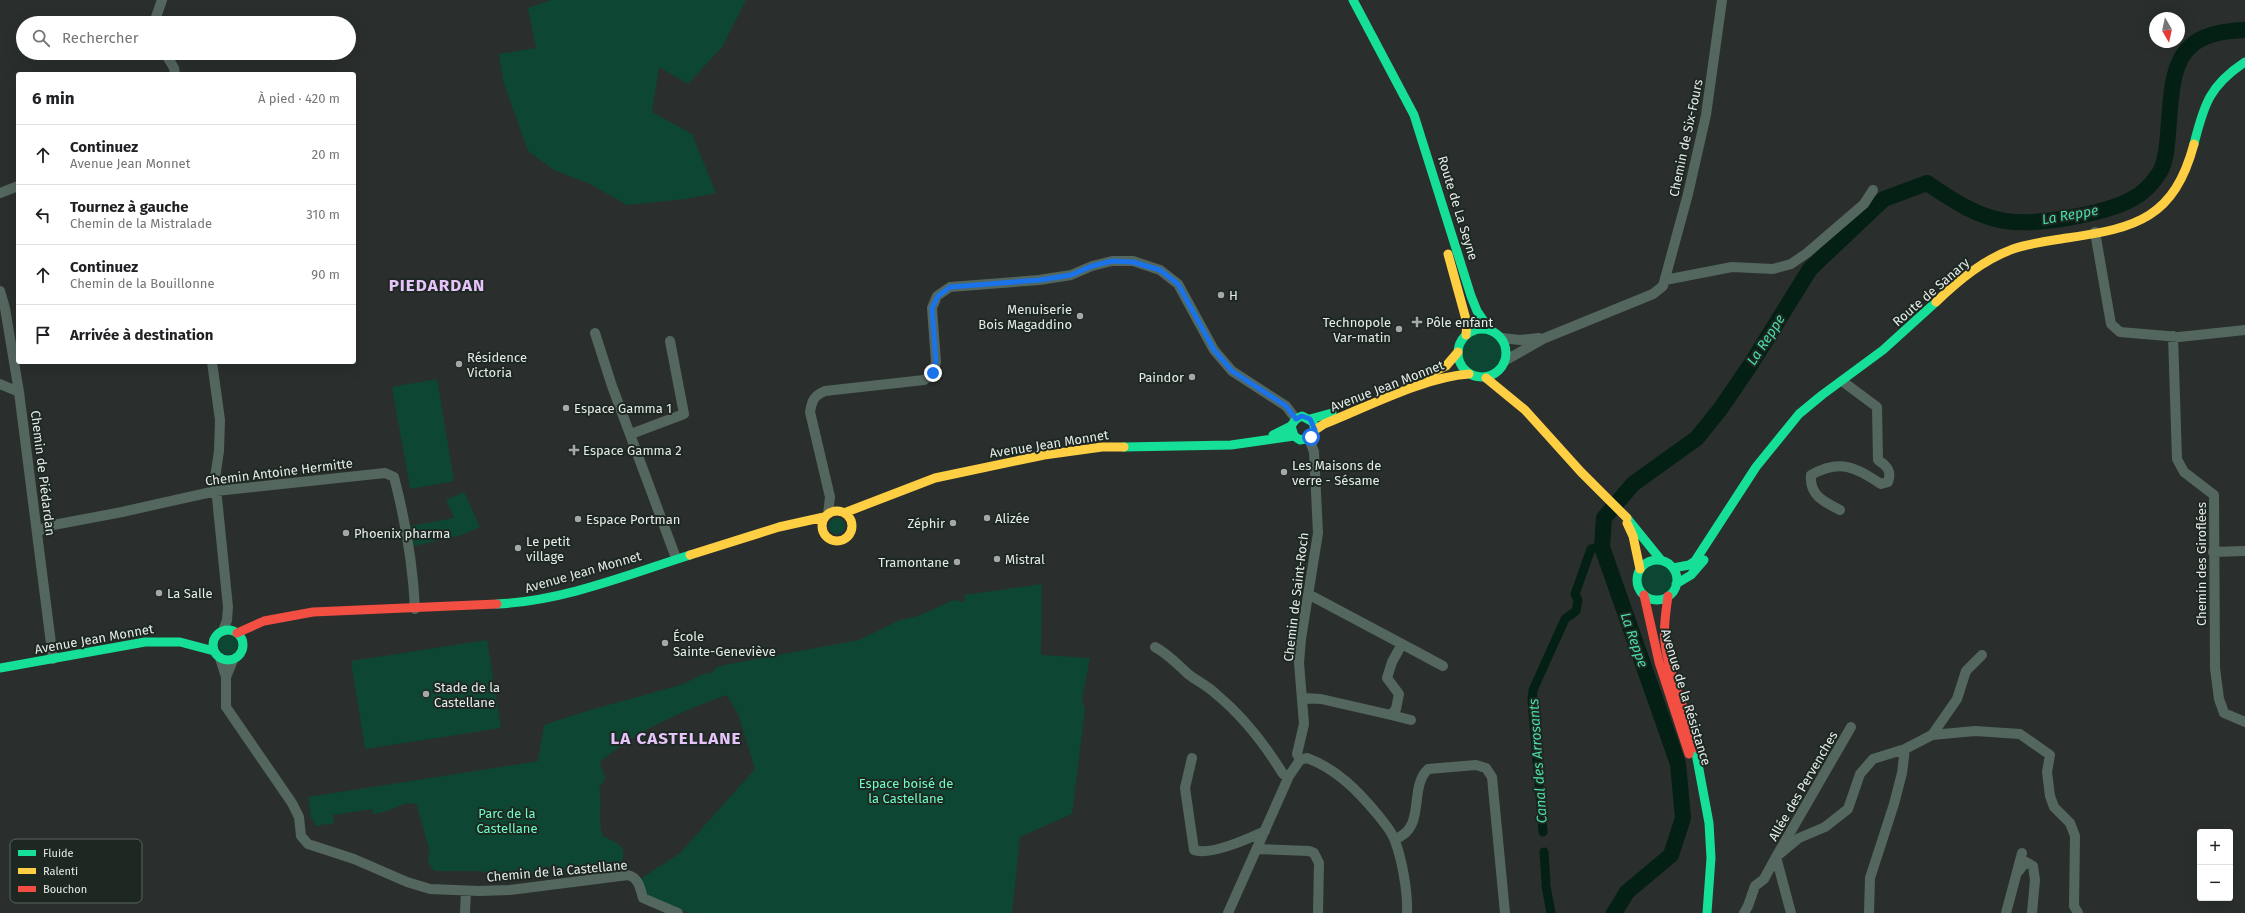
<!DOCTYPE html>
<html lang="fr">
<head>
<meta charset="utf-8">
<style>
  :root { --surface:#fff; --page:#f6f6f6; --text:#202124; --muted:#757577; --line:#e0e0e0 }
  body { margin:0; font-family:"Fira Sans",sans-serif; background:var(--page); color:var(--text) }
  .controls { position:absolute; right:12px; bottom:12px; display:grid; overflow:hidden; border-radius:4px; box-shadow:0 4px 16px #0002 }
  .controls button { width:36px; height:36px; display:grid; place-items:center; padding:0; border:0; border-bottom:1px solid var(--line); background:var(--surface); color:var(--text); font:20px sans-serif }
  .compass { position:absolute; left:2149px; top:12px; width:36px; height:36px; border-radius:50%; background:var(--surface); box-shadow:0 4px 16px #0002; rotate:171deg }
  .stop { position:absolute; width:12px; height:12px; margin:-9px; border:3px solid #1a73e8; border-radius:50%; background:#fff }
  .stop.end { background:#1a73e8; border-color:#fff; box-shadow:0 1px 4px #0008 }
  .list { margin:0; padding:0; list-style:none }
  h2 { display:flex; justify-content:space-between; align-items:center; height:52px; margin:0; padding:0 16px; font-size:17px }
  h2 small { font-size:13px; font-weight:400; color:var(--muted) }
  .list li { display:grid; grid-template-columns:26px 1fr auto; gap:12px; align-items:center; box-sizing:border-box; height:60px; padding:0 16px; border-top:1px solid var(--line) }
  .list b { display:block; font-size:15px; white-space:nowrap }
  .list p { margin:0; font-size:13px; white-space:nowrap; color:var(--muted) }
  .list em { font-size:13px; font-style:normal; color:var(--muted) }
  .icon { flex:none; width:22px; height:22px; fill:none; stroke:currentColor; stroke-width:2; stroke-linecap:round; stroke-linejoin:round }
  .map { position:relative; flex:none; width:2245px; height:913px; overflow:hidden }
  .search { position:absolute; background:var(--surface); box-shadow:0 4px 16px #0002; left:16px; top:16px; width:340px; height:44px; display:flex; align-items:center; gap:10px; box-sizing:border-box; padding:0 14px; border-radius:22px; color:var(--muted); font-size:15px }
  .panel { position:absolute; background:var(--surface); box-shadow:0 4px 16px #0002; left:16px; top:72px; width:340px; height:292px; border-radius:4px }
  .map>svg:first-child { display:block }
  .green { fill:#0d4633 }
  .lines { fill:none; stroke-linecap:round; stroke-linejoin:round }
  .canal { stroke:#042014; stroke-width:9 }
  .river { stroke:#042014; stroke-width:16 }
  .street { stroke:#54675f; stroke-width:10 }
  .fast { stroke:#16e098; stroke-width:9 }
  .slow { stroke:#ffcf43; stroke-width:9 }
  .jam { stroke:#f24e42; stroke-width:9 }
  .route { stroke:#1a73e8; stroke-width:5 }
  .poi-dot { fill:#a4a9a7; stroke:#1e2823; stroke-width:1.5 }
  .labels { text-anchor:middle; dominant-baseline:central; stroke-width:4; stroke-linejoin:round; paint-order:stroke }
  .street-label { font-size:13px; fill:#e5ebe8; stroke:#1e2823 }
  .poi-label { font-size:13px; fill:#e5ebe8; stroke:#1e2823; text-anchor:start }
  .park-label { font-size:13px; fill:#6ffdc4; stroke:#1e2823 }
  .water-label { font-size:14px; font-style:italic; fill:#4adda6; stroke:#1e2823 }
  .district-label { font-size:17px; font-weight:bold; letter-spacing:1px; fill:#e6c3f8; stroke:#1e2823 }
  .key { fill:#1e2823; stroke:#5a625e; stroke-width:1 }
  .key-label { font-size:11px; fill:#e5ebe8 }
</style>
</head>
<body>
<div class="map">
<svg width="2245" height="913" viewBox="0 0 2245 913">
  <rect width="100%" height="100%" fill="#2a2f2d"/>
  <!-- green -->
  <path class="green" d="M551,0H746L722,47L688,84L659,67L652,112L692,134L716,193L685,199L627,205L590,184L554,170L528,151L503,81L499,54L536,48L528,8Z
    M1458 353a24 24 0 1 1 48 0a24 24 0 1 1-48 0Z
    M437,379L454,481L410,489L392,387Z
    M464,492L480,527L462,535L414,546L410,526L454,518L446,500Z
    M829 526a8 8 0 1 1 16 0a8 8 0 1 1-16 0Z
    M1637 580a20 20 0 1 1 40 0a20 20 0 1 1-40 0Z
    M1042,584L1041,655L1090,658L1082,699L1085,709L1072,814L1020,837L1012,913H690L645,898L642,878L680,853L755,769L738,714L727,695C682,711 636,731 600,762L605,779L601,785L599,786C603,803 597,819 603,836C621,845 630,847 618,869L583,872L579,867L552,871L548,866L543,868L542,872L507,875L477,871H434L428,862L429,849L416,803L409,804L407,803L384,812L373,814L372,809L333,815L334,823L315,826L314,819H311L308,797L538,761L544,725C589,709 635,698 680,685C690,682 700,673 711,673L717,667L724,665L859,640L900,620L918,616L954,600L965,602L964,595Z
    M218 645a10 10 0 1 1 20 0a10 10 0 1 1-20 0Z
    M487,640L501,728L365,749L351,661Z"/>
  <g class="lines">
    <!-- canal -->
    <path class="canal" d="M1543,832L1532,700L1533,690L1565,619L1576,611L1578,600L1575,594L1591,549L1602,547
      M1544,852L1546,882
      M1546,886L1551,913"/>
    <!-- river -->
    <path class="river" d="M1614,913L1627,892L1671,855L1683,818L1678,764L1602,547L1604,518L1633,484L1697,438L1721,408L1751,364L1810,269L1884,199L1927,183C1951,199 1975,216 2005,221C2036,226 2105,214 2132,199C2144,193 2153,183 2160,172C2166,161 2167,146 2168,134C2173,73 2170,32 2245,30"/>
    <!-- street -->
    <path class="street" d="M157,23L156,17L162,0
      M165,53L174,68L175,74
      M0,193L18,186
      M2095,232L2111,324L2120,332L2179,337L2245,330
      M1665,280L1732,267L1773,269L1791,264L1807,253L1864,204L1873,190
      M0,291L5,308L19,392L53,659
      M595,333L612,386L676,558
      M2173,336L2177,459L2184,472L2214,495L2215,668L2219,699L2224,713L2245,722
      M1502,338L1520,340L1539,338
      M1506,360L1545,338L1653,294L1663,286L1688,194L1706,115L1722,0
      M212,362L220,420L219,451L215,478L228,607L227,620L223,631
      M0,384L19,392
      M631,434L684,414L670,341
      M1840,510C1824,502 1809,495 1811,475C1841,458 1856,468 1881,484L1888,482C1892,471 1887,466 1878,460L1877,407L1842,381
      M828,514L830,497L810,412C812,400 814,396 825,391L924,380L933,373L936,362L932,308L937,296L950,287L1039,280L1071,275L1092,266L1112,261H1133L1160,270L1178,284L1214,350L1232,371L1286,406L1296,419
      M37,532L48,526L122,512L216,491L385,473L394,477C405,519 413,566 415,609
      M2213,552L2245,551
      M1402,644L1443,666
      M1155,647C1168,654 1177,664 1188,674C1197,681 1208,686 1216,694C1244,717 1264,743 1283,774L1289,776
      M220,658L226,677V707L292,803L299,817L301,836L308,844L354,859L407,882L430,889L479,891L510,890L628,875C639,878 640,888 643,898L678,913
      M226,677L233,660
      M1302,698L1321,699L1391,715L1396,709L1399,694L1387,678L1392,662L1402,644L1308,594
      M1391,715L1411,720
      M1932,735L1957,699L1966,671L1982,655
      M1192,758L1185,788L1194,850C1210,856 1250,838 1265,831
      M1307,758L1300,760L1297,754L1304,724L1299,663L1301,639L1318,533L1314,452L1309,438
      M1307,758C1337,769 1358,791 1378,815C1384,823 1392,831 1395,841C1402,859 1408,893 1407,913
      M1395,839C1427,828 1408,788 1428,769L1476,765L1486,768L1492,777L1505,913
      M1257,849L1309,851L1314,853L1319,863L1318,913
      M2018,872L2026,862L2033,866L2035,880L2032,913
      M465,913L466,891
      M1228,913L1289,776L1300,760
      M1744,913L1748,906L1755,886L1764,879L1776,857L1799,838L1825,827L1848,809L1860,774L1873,759L1905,749L1932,735L1975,731L2020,734L2050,755L2047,772L2050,796L2054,807L2070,823L2075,836L2074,906L2078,913
      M1791,913L1776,857L1851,727
      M1869,913L1870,878L1894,804L1902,773L1905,749
      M2006,913L2022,853"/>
    <!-- fast -->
    <path class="fast" d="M1353,0L1414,115L1471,296L1477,311L1490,330
      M2194,144C2204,104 2210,85 2245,62
      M1458 353a24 24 0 1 1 48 0a24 24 0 1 1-48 0Z
      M1310,419L1332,413
      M1273,435L1291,426L1296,419L1302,416L1313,422L1315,430L1309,438L1300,440L1294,436L1291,426
      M1124,447L1231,445L1294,436
      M1627,518L1661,560
      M1637 580a20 20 0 1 1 40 0a20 20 0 1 1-40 0Z
      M1673,568L1689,565L1695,561L1756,467L1799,414L1822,395L1883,350L1936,302
      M1676,584L1691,575L1704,560
      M497,604C563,601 627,575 690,555
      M213 645a15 15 0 1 1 30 0a15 15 0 1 1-30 0Z
      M0,668L145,642H180L214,651
      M1695,748L1709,823L1711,858L1707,913"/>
    <!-- slow -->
    <path class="slow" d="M1448,254L1467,323L1466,335
      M1936,302C1959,280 1983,260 2013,249C2030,243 2049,241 2067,238C2137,228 2174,218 2194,144
      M1427,375L1446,366L1458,352
      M1486,378L1525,410L1581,472L1627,518
      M1315,430L1324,424C1367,407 1424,377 1469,374
      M822 526a15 15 0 1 1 30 0a15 15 0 1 1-30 0Z
      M844,513L935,478L1044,455L1102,447H1124
      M1627,523L1633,536L1640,569
      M690,555L779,527L824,517"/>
    <!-- jam -->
    <path class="jam" d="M1644,595L1659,662L1689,754
      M1668,596C1666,611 1663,627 1665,642C1669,679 1688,712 1695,748
      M237,633L264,621L313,612L497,604"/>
  </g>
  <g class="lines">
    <!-- route -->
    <path class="route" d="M933,373L936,362L932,308L938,296L950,287L1040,280L1071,275L1092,266L1112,261L1133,262L1160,270L1178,284L1214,350L1232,371L1286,406L1296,419L1302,416L1310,419L1315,430L1311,437"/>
  </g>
  <!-- markers -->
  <g class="poi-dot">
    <circle cx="1221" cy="295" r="4"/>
    <circle cx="1080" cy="316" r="4"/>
    <path d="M1415 316h4v4h4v4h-4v4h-4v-4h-4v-4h4z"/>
    <circle cx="1399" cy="329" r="4"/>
    <circle cx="459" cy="364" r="4"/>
    <circle cx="1192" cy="377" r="4"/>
    <circle cx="566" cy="408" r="4"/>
    <path d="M572 444h4v4h4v4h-4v4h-4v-4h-4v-4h4z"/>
    <circle cx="1284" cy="472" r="4"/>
    <circle cx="987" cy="518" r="4"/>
    <circle cx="578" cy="519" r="4"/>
    <circle cx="953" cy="523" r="4"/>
    <circle cx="346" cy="533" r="4"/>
    <circle cx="518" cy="548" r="4"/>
    <circle cx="997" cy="559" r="4"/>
    <circle cx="957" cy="562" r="4"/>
    <circle cx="159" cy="593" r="4"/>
    <circle cx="665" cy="643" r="4"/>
    <circle cx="426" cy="694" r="4"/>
  </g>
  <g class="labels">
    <!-- street labels -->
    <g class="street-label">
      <text transform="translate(1686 138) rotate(-78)">Chemin de Six-Fours</text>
      <text transform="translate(1458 208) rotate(73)">Route de La Seyne</text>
      <text transform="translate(1931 292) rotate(-41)">Route de Sanary</text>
      <text transform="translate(1387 386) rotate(-21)">Avenue Jean Monnet</text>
      <text transform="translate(1049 444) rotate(-9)">Avenue Jean Monnet</text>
      <text transform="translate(279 472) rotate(-7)">Chemin Antoine Hermitte</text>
      <text transform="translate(43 473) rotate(83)">Chemin de Piédardan</text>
      <text transform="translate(2201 564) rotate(-90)">Chemin des Giroflées</text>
      <text transform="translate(583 572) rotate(-16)">Avenue Jean Monnet</text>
      <text transform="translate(1296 597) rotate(-83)">Chemin de Saint-Roch</text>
      <text transform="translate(94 639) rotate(-10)">Avenue Jean Monnet</text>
      <text transform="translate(1686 697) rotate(73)">Avenue de la Résistance</text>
      <text transform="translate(1803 786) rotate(-60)">Allée des Pervenches</text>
      <text transform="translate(557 871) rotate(-5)">Chemin de la Castellane</text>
    </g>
    <!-- poi labels -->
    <g class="poi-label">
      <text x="1229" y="295">H</text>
      <text x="1072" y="309" text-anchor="end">Menuiserie<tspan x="1072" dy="15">Bois Magaddino</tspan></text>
      <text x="1391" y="322" text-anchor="end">Technopole<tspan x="1391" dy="15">Var-matin</tspan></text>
      <text x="1426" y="322">Pôle enfant</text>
      <text x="467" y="357">Résidence<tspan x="467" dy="15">Victoria</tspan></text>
      <text x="1184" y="377" text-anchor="end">Paindor</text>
      <text x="574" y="408">Espace Gamma 1</text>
      <text x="583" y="450">Espace Gamma 2</text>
      <text x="1292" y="465">Les Maisons de<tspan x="1292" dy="15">verre - Sésame</tspan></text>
      <text x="995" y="518">Alizée</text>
      <text x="586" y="519">Espace Portman</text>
      <text x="945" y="523" text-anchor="end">Zéphir</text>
      <text x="354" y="533">Phoenix pharma</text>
      <text x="526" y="541">Le petit<tspan x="526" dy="15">village</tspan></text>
      <text x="1005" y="559">Mistral</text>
      <text x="949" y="562" text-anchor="end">Tramontane</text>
      <text x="167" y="593">La Salle</text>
      <text x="673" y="636">École<tspan x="673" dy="15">Sainte-Geneviève</tspan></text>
      <text x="434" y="687">Stade de la<tspan x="434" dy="15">Castellane</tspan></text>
    </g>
    <!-- park labels -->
    <g class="park-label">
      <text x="906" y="783">Espace boisé de<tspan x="906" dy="15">la Castellane</tspan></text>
      <text x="507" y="813">Parc de la<tspan x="507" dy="15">Castellane</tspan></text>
    </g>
    <!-- water labels -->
    <g class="water-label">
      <text transform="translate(2070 215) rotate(-10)">La Reppe</text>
      <text transform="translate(1766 340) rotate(-57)">La Reppe</text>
      <text transform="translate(1634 640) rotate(71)">La Reppe</text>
      <text transform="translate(1538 761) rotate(-94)">Canal des Arrosants</text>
    </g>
    <!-- district labels -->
    <g class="district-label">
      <text x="437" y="285">PIEDARDAN</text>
      <text x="676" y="738">LA CASTELLANE</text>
    </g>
  </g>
  <!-- legend -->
  <rect x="10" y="839" width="132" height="64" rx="6" class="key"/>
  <rect x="18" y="850" width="18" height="6" fill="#16e098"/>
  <rect x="18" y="868" width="18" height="6" fill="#ffcf43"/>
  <rect x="18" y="886" width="18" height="6" fill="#f24e42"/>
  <g class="key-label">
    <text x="43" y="857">Fluide</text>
    <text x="43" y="875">Ralenti</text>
    <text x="43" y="893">Bouchon</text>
  </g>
</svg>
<div class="controls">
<button>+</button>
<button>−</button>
</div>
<svg class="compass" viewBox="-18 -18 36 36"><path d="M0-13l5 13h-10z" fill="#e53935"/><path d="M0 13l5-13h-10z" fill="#757577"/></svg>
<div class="stop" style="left:1311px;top:437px"></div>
<div class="stop end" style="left:933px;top:373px"></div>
<div class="search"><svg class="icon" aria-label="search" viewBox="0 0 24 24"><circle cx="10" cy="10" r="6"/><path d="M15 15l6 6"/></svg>Rechercher</div>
<section class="panel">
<h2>6 min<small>À pied · 420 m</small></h2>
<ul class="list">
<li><svg class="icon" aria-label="ahead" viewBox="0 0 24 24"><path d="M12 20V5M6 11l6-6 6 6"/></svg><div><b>Continuez</b><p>Avenue Jean Monnet</p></div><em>20 m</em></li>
<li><svg class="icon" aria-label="left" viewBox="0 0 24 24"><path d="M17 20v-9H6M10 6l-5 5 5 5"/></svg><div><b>Tournez à gauche</b><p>Chemin de la Mistralade</p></div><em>310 m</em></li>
<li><svg class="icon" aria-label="ahead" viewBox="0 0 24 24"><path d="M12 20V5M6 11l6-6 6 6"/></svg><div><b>Continuez</b><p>Chemin de la Bouillonne</p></div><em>90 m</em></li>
<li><svg class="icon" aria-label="arrive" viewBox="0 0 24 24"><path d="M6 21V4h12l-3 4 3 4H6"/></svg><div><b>Arrivée à destination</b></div></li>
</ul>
</section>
</div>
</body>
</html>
